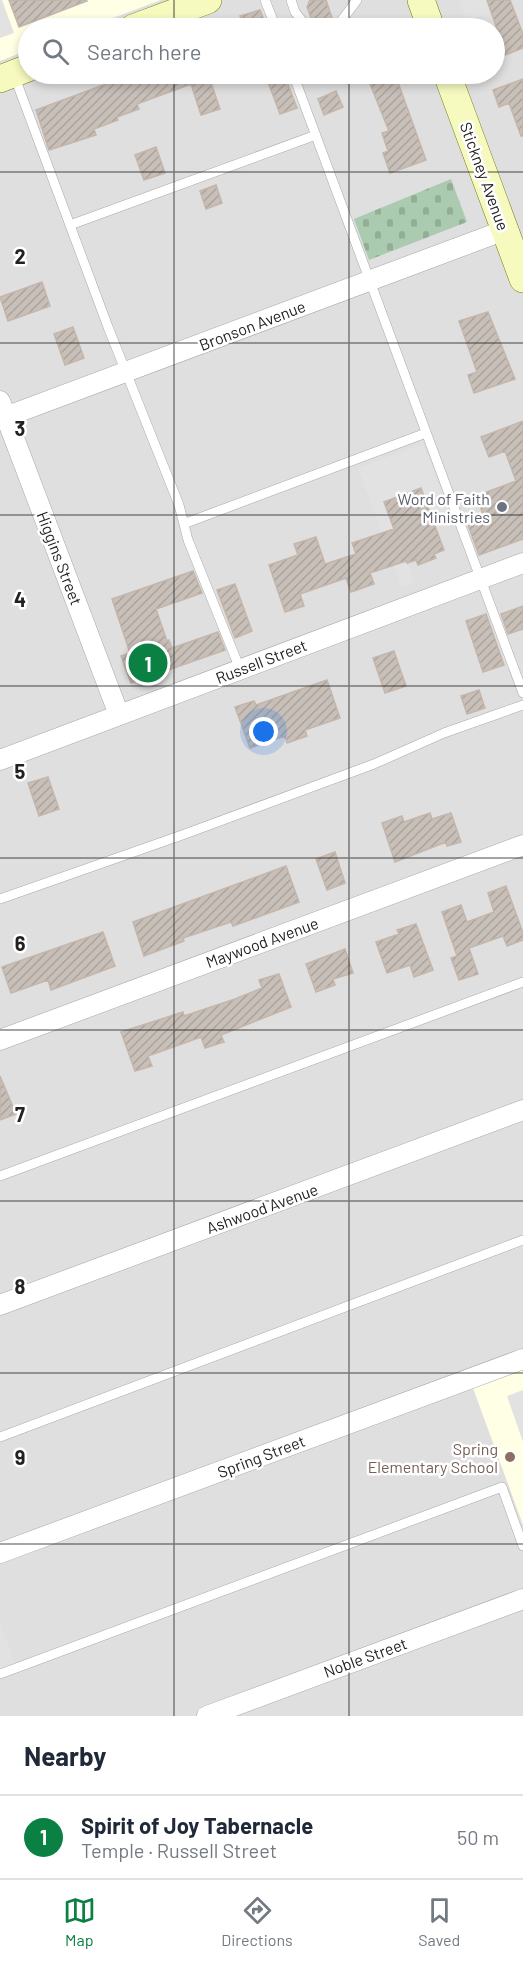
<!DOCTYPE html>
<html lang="en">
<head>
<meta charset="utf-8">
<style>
  :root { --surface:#fff; --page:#f2f2f3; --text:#1f2937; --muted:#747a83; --line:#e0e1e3; --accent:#0b8043 }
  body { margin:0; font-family:Barlow,sans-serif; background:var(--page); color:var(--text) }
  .you { position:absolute; left:264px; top:732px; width:21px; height:21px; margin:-15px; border:4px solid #fff; border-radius:50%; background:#1a73e8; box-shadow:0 0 0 9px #1a73e833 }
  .badge { display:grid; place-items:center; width:39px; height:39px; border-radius:50%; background:var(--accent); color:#fff; font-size:20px; font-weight:700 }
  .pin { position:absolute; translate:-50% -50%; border:3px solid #fff; box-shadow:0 2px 6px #0006 }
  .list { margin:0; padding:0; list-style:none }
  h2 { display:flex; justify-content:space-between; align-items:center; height:78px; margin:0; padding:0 24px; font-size:26px }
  h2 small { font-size:20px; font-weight:400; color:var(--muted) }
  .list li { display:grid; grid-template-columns:39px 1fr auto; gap:18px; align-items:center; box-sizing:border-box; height:84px; padding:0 24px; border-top:2px solid var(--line) }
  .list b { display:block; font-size:22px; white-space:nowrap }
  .list p { margin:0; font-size:20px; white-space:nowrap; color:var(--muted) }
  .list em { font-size:20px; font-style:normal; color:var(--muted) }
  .icon { flex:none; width:33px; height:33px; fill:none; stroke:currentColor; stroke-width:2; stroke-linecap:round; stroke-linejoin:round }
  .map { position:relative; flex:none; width:523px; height:1716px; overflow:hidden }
  .search { position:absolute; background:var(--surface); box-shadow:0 3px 9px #0003; left:18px; right:18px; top:18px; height:66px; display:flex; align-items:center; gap:15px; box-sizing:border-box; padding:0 21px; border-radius:33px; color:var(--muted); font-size:22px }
  .sheet { height:162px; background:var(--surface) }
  nav { display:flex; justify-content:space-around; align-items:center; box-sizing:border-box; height:84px; border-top:2px solid var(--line); background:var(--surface); font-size:16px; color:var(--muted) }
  nav a { display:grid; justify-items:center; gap:3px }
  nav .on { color:var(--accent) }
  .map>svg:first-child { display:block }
  .residential { fill:#e0dfdf; fill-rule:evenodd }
  .education { fill:#ffffe5 }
  .cemetery { fill:url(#cemetery-stones) }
  .parking { fill:#e2e2e2 }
  .building { fill:url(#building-hatch); stroke:#c4b6ab; stroke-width:1.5 }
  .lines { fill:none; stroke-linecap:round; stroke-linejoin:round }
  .lane-casing { stroke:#a9a9a9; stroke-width:10 }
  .street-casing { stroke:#a9a9a9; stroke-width:21 }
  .secondary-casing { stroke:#707d05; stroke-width:28 }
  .lane { stroke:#fff; stroke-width:9 }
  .street { stroke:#fff; stroke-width:20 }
  .secondary { stroke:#f7fabf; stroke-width:27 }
  .grid { fill:none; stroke:#222; stroke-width:1.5; stroke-opacity:0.55 }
  .worship-dot { fill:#6b7280; stroke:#fff; stroke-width:2 }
  .education-dot { fill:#8d6e63; stroke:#fff; stroke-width:2 }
  .labels { text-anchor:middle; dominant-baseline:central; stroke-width:5; stroke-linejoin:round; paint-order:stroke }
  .street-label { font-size:16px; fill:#222; stroke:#fff }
  .worship-label { font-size:16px; fill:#5b616d; stroke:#fff; text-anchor:end }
  .education-label { font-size:16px; fill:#785e54; stroke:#fff; text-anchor:end }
  .grid-label { font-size:20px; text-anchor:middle; font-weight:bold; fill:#222; stroke:#fff; stroke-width:5; stroke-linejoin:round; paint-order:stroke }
</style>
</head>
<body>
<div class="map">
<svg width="523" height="1716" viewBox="0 0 523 1716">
  <defs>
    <pattern id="cemetery-stones" width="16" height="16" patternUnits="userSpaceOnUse" patternTransform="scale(1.5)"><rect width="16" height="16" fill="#aacbaf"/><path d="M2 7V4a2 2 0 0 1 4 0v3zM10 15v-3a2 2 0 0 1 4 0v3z" fill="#92ae96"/></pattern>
    <pattern id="building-hatch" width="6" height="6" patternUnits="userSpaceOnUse" patternTransform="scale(1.5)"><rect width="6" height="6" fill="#c7bfb8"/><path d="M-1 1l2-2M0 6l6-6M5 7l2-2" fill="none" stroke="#aba49e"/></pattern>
  </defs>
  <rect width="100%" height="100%" fill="#f2efe9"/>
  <!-- residential -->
  <path class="residential" d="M0,0H523V1716H0ZM28,28H494V74H28Z"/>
  <!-- education -->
  <path class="education" d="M0,0H161L86,28H28V50L0,61Z
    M523,1370V1525L473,1388Z"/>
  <!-- cemetery -->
  <path class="cemetery" d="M451,179L467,222L369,260L354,219Z"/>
  <!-- parking -->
  <path class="parking" d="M0,0H2L14,33L0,38Z
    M459,0H487L491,12L467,21Z
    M423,444L453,522L436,528L421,488L384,502L414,582L402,587L358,468Z
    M523,1390V1442L507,1396Z
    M0,1623L15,1664L0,1670Z"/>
  <!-- building -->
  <path class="building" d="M9,0H86L87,1L19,27Z
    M310,0H326L333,21L329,28H315L307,7Z
    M487,0H510L523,34V48L495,59V36L499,35Z
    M260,10L267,28H245L240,16Z
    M133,74H214L209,77L220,109L201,115L191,84L137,104L139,109L117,117L118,120L94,129L96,135L49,150L36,110Z
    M265,74H284L297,108L280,114Z
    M383,74H395L426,160L390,173L383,153L388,151L382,133L389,131L368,79Z
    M523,79V136H521L509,103L499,107L493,90Z
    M336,91L343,107L324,115L318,99Z
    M156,147L165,173L144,180L135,155Z
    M216,185L222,203L206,209L200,191Z
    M42,282L50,306L8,321L0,297Z
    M488,312L515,379L474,393L468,375L477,372L459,321Z
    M73,327L84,358L65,365L54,334Z
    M523,421V539L479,555L468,525L485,519L476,496L516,481L505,451L489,457L481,437Z
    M421,488L444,550L434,554L436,558L418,565L416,560L407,563L406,561L370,573L374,584L351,592L346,578L300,594L304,606L285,612L269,565L298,555L294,544L316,537L325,564L356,554L352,543L394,529L384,502Z
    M193,571L202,593L156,609L167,641L169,640L172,648L218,632L225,650L131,683L121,656L130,653L112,599Z
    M235,584L252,631L235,638L217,590Z
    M523,606V629L508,634L501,614Z
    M486,614L504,665L483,672L466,621Z
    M394,651L406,686L385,693L373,658Z
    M327,680L340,718L305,730L307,736L287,743L285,736L250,748L235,707L254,701L256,705Z
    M479,690L485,708L467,714L461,696Z
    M48,777L59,809L39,816L28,783Z
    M430,813L432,819L451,813L461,842L447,846L446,842L395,862L382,823L402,816L404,822Z
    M335,852L345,883L327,890L316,859Z
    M286,866L299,902L233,926L231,922L183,938L184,941L144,956L133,922Z
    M506,886L523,933V940L507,946L503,936L469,948L478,974L459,980L451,958L457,956L442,912L461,905L467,922L494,912L488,893Z
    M416,924L433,970L414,977L410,965L387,973L376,942L399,934L397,930Z
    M103,932L115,966L51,990L48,980L11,993L2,967Z
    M345,949L353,973L333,979L335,985L316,992L306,964Z
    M279,974L291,1007L221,1035L224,1042L205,1048L201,1037L148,1056L152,1066L135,1071L121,1032L183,1012L184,1016L235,999L262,988L259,980Z
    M0,1076L16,1114L0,1120Z"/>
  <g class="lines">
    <defs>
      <path id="lane" d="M265,0L276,28
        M291,0L295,12L308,28
        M336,28L357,0
        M293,74L523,693
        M14,75L108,327L179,505L188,540L240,669
        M70,225L316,135
        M186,523L426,433
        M0,899L185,834L374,764L444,733L523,705
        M0,1176L523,982
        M0,1437L523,1240
        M0,1674L502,1487L523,1546"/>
      <path id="street" d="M0,401L119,715
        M0,419L505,230
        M0,760L523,563
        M0,1040L523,845
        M0,1305L523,1110
        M0,1553L523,1359
        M207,1716L523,1599"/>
      <path id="secondary" d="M421,0L431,28
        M133,28L208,0
        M447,74L523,279
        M0,79L28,68"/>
    </defs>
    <!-- lane casing -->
    <use href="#lane" class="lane-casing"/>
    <!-- street casing -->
    <use href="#street" class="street-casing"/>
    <!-- secondary casing -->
    <use href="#secondary" class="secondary-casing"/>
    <!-- lane -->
    <use href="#lane" class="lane"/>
    <!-- street -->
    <use href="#street" class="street"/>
    <!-- secondary -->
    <use href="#secondary" class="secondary"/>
  </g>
  <!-- grid -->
  <path class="grid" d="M174,0V28M349,0V28M174,74V1716M349,74V1716M0,172H523M0,343H523M0,515H523M0,686H523M0,858H523M0,1030H523M0,1201H523M0,1373H523M0,1544H523"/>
  <!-- markers -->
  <circle class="worship-dot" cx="502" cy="507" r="6"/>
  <circle class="education-dot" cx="510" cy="1457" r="6"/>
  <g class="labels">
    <!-- street labels -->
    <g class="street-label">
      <text transform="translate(485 176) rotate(70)">Stickney Avenue</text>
      <text transform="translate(252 325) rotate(-21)">Bronson Avenue</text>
      <text transform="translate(60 558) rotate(69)">Higgins Street</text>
      <text transform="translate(261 661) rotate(-21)">Russell Street</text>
      <text transform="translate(262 942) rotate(-20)">Maywood Avenue</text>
      <text transform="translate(262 1208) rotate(-20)">Ashwood Avenue</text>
      <text transform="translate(261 1456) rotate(-21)">Spring Street</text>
      <text transform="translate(365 1657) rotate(-20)">Noble Street</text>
    </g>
    <!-- worship labels -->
    <g class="worship-label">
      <text x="490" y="498">Word of Faith<tspan x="490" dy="18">Ministries</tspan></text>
    </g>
    <!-- education labels -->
    <g class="education-label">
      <text x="498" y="1448">Spring<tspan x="498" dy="18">Elementary School</tspan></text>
    </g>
  </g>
  <g class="grid-label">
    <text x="20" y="264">2</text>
    <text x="20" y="436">3</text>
    <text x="20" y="607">4</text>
    <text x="20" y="779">5</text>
    <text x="20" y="951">6</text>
    <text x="20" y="1122">7</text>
    <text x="20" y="1294">8</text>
    <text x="20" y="1465">9</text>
  </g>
</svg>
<div class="you"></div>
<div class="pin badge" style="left:148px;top:663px">1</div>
<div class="search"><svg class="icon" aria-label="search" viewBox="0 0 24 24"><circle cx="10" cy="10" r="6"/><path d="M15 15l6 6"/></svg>Search here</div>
</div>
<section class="sheet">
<h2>Nearby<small></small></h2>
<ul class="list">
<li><span class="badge">1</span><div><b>Spirit of Joy Tabernacle</b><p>Temple · Russell Street</p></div><em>50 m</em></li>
</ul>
</section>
<nav>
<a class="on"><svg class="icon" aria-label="map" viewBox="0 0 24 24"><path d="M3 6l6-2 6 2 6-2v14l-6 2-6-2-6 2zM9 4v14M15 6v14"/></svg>Map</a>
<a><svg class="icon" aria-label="directions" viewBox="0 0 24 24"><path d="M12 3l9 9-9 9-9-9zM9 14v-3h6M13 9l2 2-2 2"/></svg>Directions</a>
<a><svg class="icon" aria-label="saved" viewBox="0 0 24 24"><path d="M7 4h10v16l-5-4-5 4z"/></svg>Saved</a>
</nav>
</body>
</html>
